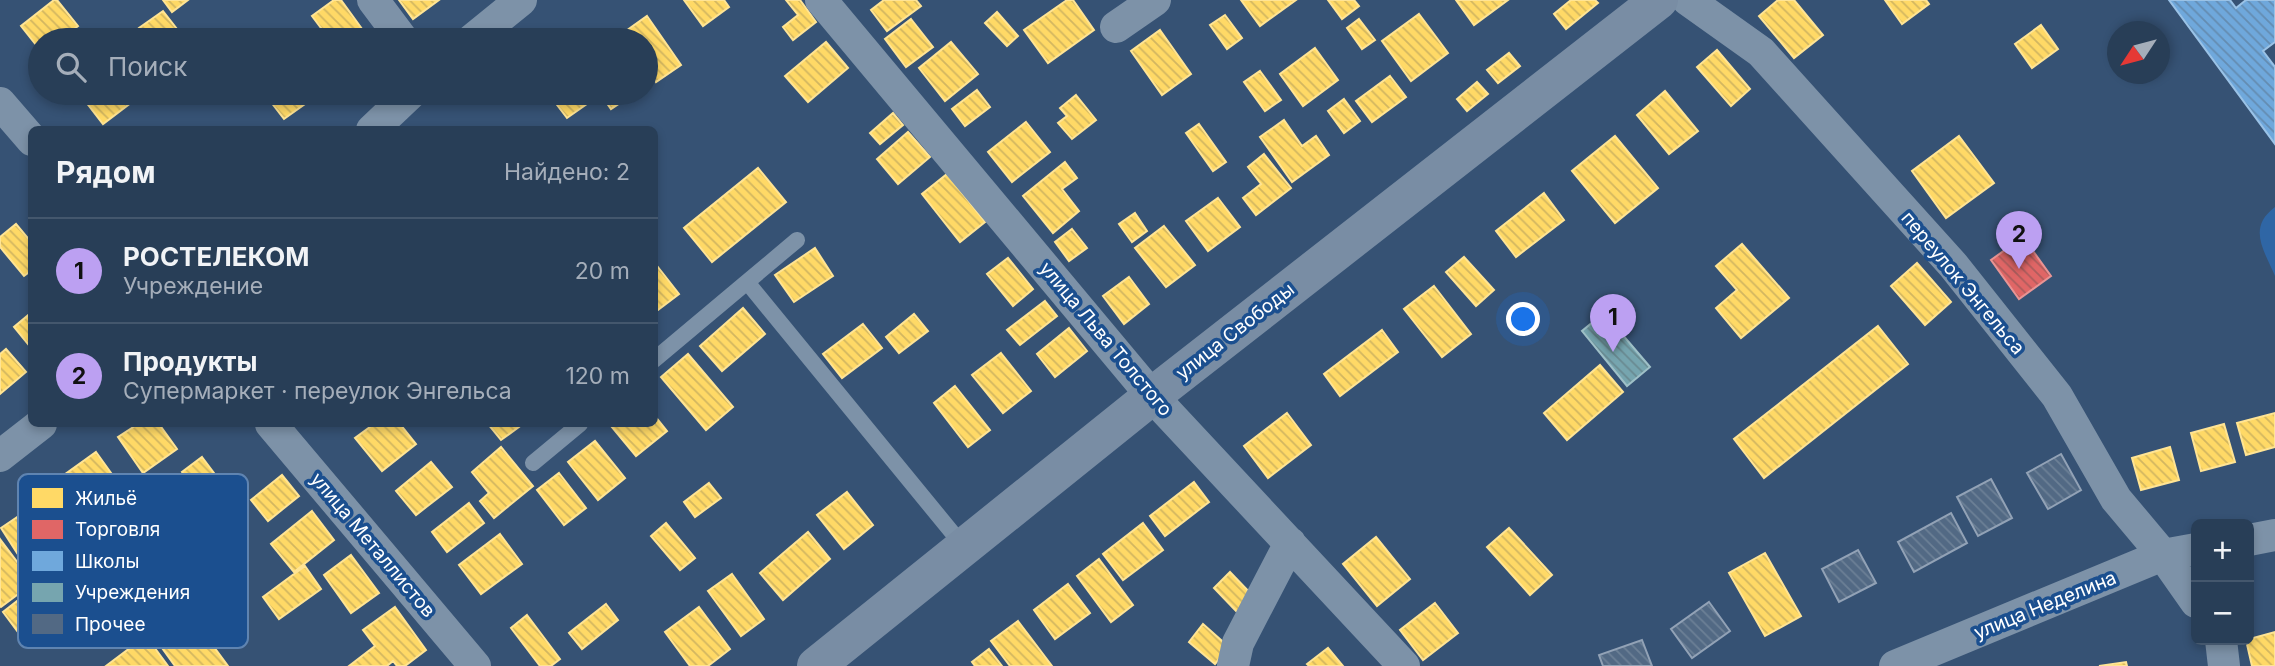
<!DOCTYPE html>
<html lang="ru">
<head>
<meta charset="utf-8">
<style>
  :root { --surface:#283e57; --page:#30455d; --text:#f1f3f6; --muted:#a5aeba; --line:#44576d; --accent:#bca0f2 }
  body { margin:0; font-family:Inter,sans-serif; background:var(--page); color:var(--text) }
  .controls { position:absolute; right:21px; bottom:21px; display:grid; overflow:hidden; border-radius:10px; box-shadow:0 4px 10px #0003 }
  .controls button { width:63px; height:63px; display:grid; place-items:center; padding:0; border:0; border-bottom:2px solid var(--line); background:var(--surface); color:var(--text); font:35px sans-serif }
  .compass { position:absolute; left:2107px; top:21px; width:63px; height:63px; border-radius:50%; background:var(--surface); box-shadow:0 4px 10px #0003; rotate:234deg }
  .you { position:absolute; left:1524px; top:320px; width:24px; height:24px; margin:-18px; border:5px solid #fff; border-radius:50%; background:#1a73e8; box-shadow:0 0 0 10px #1a73e833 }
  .badge { display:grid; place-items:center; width:46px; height:46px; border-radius:50%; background:var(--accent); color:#111; font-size:23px; font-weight:700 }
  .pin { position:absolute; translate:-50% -58px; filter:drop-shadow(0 2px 4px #0008) }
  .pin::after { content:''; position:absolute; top:37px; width:24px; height:21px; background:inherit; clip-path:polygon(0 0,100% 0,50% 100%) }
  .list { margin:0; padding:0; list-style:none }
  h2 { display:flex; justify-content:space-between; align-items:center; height:91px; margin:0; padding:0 28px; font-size:30px }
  h2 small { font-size:23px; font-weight:400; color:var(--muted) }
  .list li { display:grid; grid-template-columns:46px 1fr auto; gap:21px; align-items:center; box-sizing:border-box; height:105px; padding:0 28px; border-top:2px solid var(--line) }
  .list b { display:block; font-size:26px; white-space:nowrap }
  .list p { margin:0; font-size:23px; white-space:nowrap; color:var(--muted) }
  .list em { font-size:23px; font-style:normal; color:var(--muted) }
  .icon { flex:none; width:38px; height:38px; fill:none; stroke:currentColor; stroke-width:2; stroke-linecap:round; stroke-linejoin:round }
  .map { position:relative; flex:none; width:2275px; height:666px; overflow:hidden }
  .search { position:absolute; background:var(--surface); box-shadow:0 4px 10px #0003; left:28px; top:28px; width:630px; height:77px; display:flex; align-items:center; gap:18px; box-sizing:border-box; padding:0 24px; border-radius:38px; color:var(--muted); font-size:26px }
  .panel { position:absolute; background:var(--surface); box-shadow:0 4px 10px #0003; left:28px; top:126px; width:630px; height:301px; border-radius:10px }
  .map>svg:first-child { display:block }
  .green { fill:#2f66a5 }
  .homes { fill:url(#homes-back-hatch); stroke:#ffe494; stroke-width:2 }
  .shops { fill:url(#shops-back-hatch); stroke:#e99494; stroke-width:2 }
  .schools { fill:url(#schools-back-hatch); stroke:#9ac2e6; stroke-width:2 }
  .public { fill:url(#public-back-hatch); stroke:#9fc0c7; stroke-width:2 }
  .building { fill:url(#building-back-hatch); stroke:#92a2b6; stroke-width:2 }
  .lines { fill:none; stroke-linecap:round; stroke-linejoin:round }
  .lane { stroke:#7d92a8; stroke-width:16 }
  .street { stroke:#7d92a8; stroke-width:32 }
  .secondary { stroke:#798da4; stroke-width:38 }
  .labels { text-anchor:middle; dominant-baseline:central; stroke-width:7; stroke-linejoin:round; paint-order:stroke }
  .street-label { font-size:19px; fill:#fff; stroke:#1b4f8f }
  .key { fill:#1b4f8f; stroke:#5f84b1; stroke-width:2 }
  .key-label { font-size:19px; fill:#fff }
</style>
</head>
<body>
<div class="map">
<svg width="2275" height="666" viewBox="0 0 2275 666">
  <defs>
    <pattern id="homes-back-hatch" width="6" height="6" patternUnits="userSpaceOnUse" patternTransform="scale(1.75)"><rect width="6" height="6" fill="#ffd966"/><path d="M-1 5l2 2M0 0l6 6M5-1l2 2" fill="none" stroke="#d2b660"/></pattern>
    <pattern id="shops-back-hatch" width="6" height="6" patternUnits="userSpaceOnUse" patternTransform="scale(1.75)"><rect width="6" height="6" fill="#e06666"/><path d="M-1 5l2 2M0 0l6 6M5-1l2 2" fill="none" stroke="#ac5d5d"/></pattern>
    <pattern id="schools-back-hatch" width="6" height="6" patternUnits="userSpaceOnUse" patternTransform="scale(1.75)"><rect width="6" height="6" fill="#6fa8dc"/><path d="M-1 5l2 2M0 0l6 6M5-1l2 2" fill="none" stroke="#648cb1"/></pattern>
    <pattern id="public-back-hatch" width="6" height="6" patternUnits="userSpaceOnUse" patternTransform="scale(1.75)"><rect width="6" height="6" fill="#76a5af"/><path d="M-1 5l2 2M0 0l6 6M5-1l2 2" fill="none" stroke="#698a91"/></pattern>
    <pattern id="building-back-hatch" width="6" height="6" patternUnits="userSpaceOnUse" patternTransform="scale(1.75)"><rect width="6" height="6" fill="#526984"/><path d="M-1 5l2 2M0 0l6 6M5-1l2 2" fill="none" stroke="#6c8096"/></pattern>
  </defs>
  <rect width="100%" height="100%" fill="#365274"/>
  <!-- green -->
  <path class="green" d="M2275,207V276C2264,250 2247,228 2275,207Z"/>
  <!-- homes -->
  <path class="homes" d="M54,0H57L78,26L60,40H40V50L21,26Z
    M163,0H188L172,12Z
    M334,0H341L370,40H330L312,16Z
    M399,0H439L413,19Z
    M684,0H724L729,7L703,26Z
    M786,0H800L816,22L793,40L783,27L798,15Z
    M884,0H916L921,6L887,31L871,10Z
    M1067,0H1073L1094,30L1048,63L1024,30Z
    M1241,0H1296L1260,26Z
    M1328,0H1354L1359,6L1342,19Z
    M1456,0H1508L1474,25Z
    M1571,0H1595L1598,3L1566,29L1554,14Z
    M1778,0H1794L1823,35L1794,58L1759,16Z
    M1885,0H1926L1929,4L1902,24Z
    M163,11L177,29L162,40H148L139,28Z
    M997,12L1018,36L1007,46L985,23Z
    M1419,14L1448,53L1411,81L1382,41Z
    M1225,15L1242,38L1227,49L1210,25Z
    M647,16L681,65L656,82L646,67V40H627L623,33Z
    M911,19L933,47L906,67L885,39Z
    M1359,19L1375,40L1362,49L1347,28Z
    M2041,25L2058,49L2032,68L2015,44Z
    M1160,30L1191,74L1162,95L1131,51Z
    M78,32L85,40H68Z
    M185,33L190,40H174Z
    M826,42L848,68L808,102L785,76Z
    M951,42L978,74L945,101L919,68Z
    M1315,48L1338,80L1303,106L1280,74Z
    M1717,50L1750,89L1731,106L1697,67Z
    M1509,53L1520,66L1498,83L1487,70Z
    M1260,71L1281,100L1265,111L1244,82Z
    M1390,76L1406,97L1372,122L1356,101Z
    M1477,82L1488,94L1467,111L1457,99Z
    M977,90L990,107L965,126L952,109Z
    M1665,91L1698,131L1669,154L1637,115Z
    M79,93H144L103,124Z
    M264,93H318L319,94L284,119Z
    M548,93H590L594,99L567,118Z
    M600,93H635L611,109Z
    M1076,95L1096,120L1072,139L1058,123L1067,116L1060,108Z
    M1344,99L1360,121L1344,133L1328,111Z
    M893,113L903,125L880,144L870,133Z
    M1284,120L1302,146L1316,136L1329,155L1292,182L1260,137Z
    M1026,122L1050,152L1012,182L988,152Z
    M1199,124L1226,162L1213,171L1186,133Z
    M908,132L930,157L898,184L877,159Z
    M1615,136L1658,188L1615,223L1572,171Z
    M1959,136L1994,183L1946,218L1912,171Z
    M1264,154L1291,188L1256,215L1243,198L1261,184L1248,167Z
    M1065,162L1077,178L1062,189L1079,211L1053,233L1023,196Z
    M758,168L786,202L712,262L684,228Z
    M947,174L985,222L960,242L922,194Z
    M1544,193L1564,220L1516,257L1496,231Z
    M1218,198L1240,227L1208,251L1186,221Z
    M1135,213L1147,231L1132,242L1119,224Z
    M16,224L32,243V270L24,276L0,247V237Z
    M1164,226L1195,265L1166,287L1135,248Z
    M1072,229L1087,248L1069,261L1055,242Z
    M1742,244L1789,298L1741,338L1716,308L1737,290L1716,266Z
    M815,248L833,276L794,302L775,275Z
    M1464,257L1494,290L1476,306L1446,272Z
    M1008,258L1033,289L1013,306L987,274Z
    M654,262L679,294L654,313Z
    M1917,263L1951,302L1925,325L1891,286Z
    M1129,277L1149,304L1124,324L1103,296Z
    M1434,286L1471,334L1442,357L1404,309Z
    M1045,301L1057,316L1020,345L1007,330Z
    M743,308L765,334L722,371L700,346Z
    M32,312V349L14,327Z
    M914,314L928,331L899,353L886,337Z
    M863,324L882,348L842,378L823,354Z
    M1878,326L1908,364L1764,478L1734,439Z
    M1069,328L1087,351L1055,377L1037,354Z
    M1382,330L1398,352L1340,396L1324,374Z
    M6,349L26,372L0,394V354Z
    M1001,353L1031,391L1003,413L972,375Z
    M688,354L733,407L706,430L661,377Z
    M1600,365L1623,392L1567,440L1544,413Z
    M955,386L990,430L968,447L934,403Z
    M1287,413L1311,445L1268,478L1244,446Z
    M2275,413V447L2246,455L2237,423Z
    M654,415L667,431L636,456L611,426L614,424H654Z
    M138,424H159L177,449L143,473L118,437Z
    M374,424H400L416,444L382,471L355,438Z
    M488,424H523L501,440Z
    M2224,424L2235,462L2201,471L2191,433Z
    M595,441L625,478L598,500L568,462Z
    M501,447L533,486L494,518L480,501L489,493L472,472Z
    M2170,447L2179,480L2141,490L2132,458Z
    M96,452L124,491L71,529L43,490Z
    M202,457L223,485L203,500L182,472Z
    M431,462L452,487L416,515L396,491Z
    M559,473L586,508L564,525L537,490Z
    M282,475L299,496L268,521L251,500Z
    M1194,482L1209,502L1165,536L1150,516Z
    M709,483L721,498L695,517L684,502Z
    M847,492L873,525L844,549L817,515Z
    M38,503L56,530L19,556L1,528Z
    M469,503L484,523L447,552L432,532Z
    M312,511L334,540L294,572L271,544Z
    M666,523L695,558L680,570L651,536Z
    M1143,523L1163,550L1123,580L1103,554Z
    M1509,528L1552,575L1530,595L1487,547Z
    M808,532L830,559L783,600L760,573Z
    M500,534L522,564L481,594L459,565Z
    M1376,537L1410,579L1377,606L1343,564Z
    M0,539L33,583L1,607L0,606Z
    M1765,553L1801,616L1765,636L1729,573Z
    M351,555L379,593L351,613L324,575Z
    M1099,559L1133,605L1111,622L1077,576Z
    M305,566L321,589L279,619L263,597Z
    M1230,572L1255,598L1239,614L1214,588Z
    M732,574L764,619L741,636L708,591Z
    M1068,584L1090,613L1055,639L1034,610Z
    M21,598L39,623L21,636L3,612Z
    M1435,603L1458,633L1423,660L1400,630Z
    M606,604L618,620L582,649L569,633Z
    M395,607L426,650L405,666H397L393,661L387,666H349L375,646L363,630Z
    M699,607L730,649L708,666H690L665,632Z
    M186,609L228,666H175L152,634Z
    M527,615L560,659L551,666H540L511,628Z
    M1018,621L1052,666H1010L991,641Z
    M1203,624L1229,647L1215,664L1189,642Z
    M2275,632V666H2252L2246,640Z
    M146,636L168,666H106Z
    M1328,648L1343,666H1309L1307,664Z
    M989,649L1002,666H975L972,662Z
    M2126,662L2127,666H2099Z"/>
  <!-- shops -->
  <path class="shops" d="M2023,237L2051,276L2019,299L1991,260Z"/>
  <!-- schools -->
  <path class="schools" d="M2169,0H2230L2236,8L2246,0H2275V42L2263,51L2275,67V144Z"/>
  <!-- public -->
  <path class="public" d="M1604,313L1650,367L1627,386L1582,331Z"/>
  <!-- building -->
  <path class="building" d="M2061,454L2081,490L2048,509L2027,473Z
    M1991,479L2012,518L1978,536L1957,497Z
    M1951,513L1967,543L1914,572L1898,542Z
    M1858,550L1876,583L1839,602L1822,569Z
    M1709,602L1730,631L1692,658L1671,629Z
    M1642,640L1652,666H1603L1599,655Z"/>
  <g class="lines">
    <!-- lane -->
    <path class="lane" d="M797,240L747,282L964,547
      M654,360L747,282
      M533,463L580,424"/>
    <!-- street -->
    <path class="street" d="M373,0L403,40
      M821,0L1152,396L1404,666
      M1688,0L1761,52L1953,265L2057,396L2116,499L2163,555L2196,602
      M1116,27L1155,0
      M472,40L521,0
      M0,103L32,140
      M372,130L411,93
      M271,424L475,666
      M0,456L41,424
      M2249,540L2275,535
      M2221,640L2224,666
      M1233,666L1238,643L1290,543
      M1895,666L2163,555L2196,549"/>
    <!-- secondary -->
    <path class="secondary" d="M816,666L1152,396L1659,0"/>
  </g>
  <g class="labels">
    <!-- street labels -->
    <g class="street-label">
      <text transform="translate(1963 283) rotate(50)">переулок Энгельса</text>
      <text transform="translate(1235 331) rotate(-38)">улица Свободы</text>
      <text transform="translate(1106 339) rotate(50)">улица Льва Толстого</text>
      <text transform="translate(373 545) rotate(50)">улица Металлистов</text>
      <text transform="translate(2045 605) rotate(-22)">улица Неделина</text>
    </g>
  </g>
  <!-- legend -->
  <rect x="18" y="474" width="230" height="174" rx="10" class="key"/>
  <rect x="32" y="488" width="31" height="20" fill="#ffd966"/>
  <rect x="32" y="520" width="31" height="19" fill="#e06666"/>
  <rect x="32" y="551" width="31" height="20" fill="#6fa8dc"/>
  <rect x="32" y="583" width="31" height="19" fill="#76a5af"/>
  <rect x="32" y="614" width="31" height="20" fill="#526984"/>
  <g class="key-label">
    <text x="75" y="505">Жильё</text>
    <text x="75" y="536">Торговля</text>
    <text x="75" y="568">Школы</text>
    <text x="75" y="599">Учреждения</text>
    <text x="75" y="631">Прочее</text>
  </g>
</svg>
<div class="controls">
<button>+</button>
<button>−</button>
</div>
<svg class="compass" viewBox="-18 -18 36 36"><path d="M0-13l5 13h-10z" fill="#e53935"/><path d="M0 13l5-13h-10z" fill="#a5aeba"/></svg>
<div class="you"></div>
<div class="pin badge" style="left:1613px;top:352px">1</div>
<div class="pin badge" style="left:2019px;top:269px">2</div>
<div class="search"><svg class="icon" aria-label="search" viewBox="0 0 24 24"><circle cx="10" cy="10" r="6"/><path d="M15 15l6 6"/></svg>Поиск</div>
<section class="panel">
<h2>Рядом<small>Найдено: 2</small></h2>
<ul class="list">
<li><span class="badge">1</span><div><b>РОСТЕЛЕКОМ</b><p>Учреждение</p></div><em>20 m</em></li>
<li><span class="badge">2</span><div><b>Продукты</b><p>Супермаркет · переулок Энгельса</p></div><em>120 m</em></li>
</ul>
</section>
</div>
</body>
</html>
